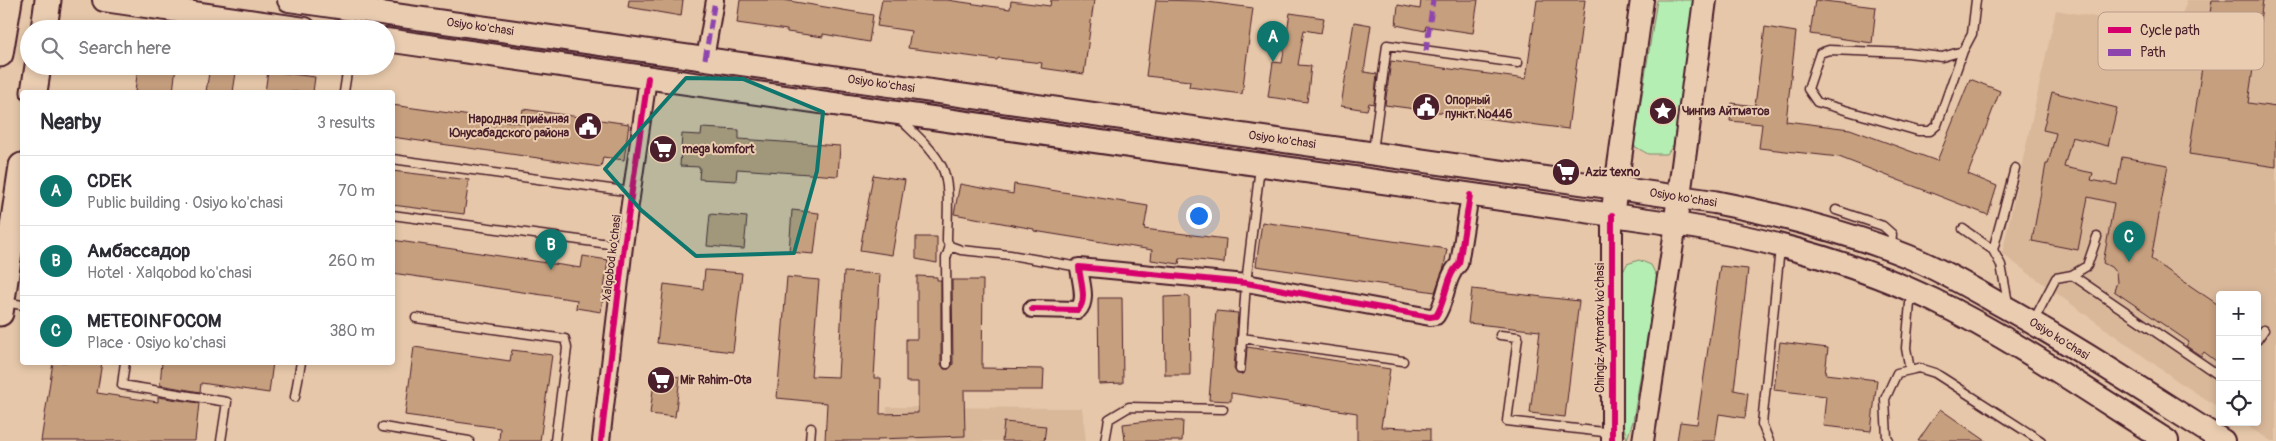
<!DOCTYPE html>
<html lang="en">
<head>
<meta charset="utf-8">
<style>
  :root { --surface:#fff; --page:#f2f2f3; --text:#2b2b33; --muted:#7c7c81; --line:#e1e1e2; --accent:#0f766e }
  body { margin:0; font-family:Pangolin,sans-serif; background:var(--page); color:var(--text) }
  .controls { position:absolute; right:15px; bottom:15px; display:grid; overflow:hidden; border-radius:5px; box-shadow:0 2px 8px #0003 }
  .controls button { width:45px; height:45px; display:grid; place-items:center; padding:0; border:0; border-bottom:1px solid var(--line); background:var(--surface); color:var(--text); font:25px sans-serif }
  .you { position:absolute; left:1198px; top:215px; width:18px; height:18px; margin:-12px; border:4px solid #fff; border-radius:50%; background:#1a73e8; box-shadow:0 0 0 8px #1a73e833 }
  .badge { display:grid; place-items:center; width:32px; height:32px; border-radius:50%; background:var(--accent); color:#fff; font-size:16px; font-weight:700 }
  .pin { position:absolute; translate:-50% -41px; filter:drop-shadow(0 1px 2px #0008) }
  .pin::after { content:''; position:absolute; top:26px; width:18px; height:15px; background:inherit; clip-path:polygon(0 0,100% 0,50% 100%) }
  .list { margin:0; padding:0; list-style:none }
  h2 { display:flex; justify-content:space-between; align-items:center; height:65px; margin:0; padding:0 20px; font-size:21px }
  h2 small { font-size:16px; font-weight:400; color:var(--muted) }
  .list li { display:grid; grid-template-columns:32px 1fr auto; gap:15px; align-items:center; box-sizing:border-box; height:70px; padding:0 20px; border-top:1px solid var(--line) }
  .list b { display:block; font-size:19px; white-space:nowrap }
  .list p { margin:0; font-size:16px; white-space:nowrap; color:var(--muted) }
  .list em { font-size:16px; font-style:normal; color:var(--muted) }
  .icon { flex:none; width:28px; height:28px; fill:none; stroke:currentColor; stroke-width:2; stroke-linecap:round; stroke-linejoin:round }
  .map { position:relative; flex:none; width:2276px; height:441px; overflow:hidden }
  .search { position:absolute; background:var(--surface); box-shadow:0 2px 8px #0003; left:20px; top:20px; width:375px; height:55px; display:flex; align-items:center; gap:12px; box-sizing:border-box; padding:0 18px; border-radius:28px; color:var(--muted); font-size:19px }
  .panel { position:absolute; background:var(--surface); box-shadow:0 2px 8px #0003; left:20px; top:90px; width:375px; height:275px; border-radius:5px }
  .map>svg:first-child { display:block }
  .built { fill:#d9b89a }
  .green { fill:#b5eeb2; stroke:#80866e }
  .building { fill:#c69f7e; stroke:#4a1f2b }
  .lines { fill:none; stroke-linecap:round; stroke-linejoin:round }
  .service-casing { stroke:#4a1f2b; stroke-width:11 }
  .minor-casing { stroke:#4a1f2b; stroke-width:20 }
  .tertiary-casing { stroke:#4a1f2b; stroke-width:24 }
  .secondary-casing { stroke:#4a1f2b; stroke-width:26 }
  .primary-casing { stroke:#4a1f2b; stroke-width:29 }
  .service { stroke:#eacdb1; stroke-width:8 }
  .minor { stroke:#eacdb1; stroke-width:16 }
  .tertiary { stroke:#eacdb1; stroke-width:20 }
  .secondary { stroke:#eacdb1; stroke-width:22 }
  .primary { stroke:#eacdb1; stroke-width:25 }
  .quiet { stroke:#8e44ad; stroke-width:5; stroke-dasharray:10 5; stroke-linecap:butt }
  .cycleway-casing { stroke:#eacdb1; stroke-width:9 }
  .cycleway { stroke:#d6006c; stroke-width:6 }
  .marked { fill:#0f766e; fill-opacity:0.2; stroke:#0f766e; stroke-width:4; stroke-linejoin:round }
  .labels { text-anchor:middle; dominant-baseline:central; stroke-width:4; stroke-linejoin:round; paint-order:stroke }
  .street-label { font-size:12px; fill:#4a1f2b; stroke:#eacdb1 }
  .poi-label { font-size:12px; font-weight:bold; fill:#4a1f2b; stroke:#eacdb1; text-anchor:start }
  .key { fill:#eacdb1; stroke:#ba9989; stroke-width:1 }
  .key-label { font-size:14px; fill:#4a1f2b }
</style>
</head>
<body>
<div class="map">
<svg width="2276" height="441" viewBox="0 0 2276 441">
  <rect width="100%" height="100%" fill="#e6c7a9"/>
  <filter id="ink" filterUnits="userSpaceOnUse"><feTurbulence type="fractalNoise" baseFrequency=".02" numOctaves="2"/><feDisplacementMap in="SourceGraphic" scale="10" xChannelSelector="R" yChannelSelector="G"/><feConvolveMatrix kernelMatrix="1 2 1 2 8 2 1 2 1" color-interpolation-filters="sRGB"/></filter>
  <g filter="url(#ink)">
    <!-- built -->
    <path class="built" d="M2187,0H2276V441H2271L2241,422H2257V295H2220V408L2179,382L2002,254L2056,10L2176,31Z
      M887,407L1082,408L1086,441H885Z"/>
    <!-- green -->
    <path class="green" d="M1657,0H1697L1675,142L1667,154H1648L1634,146Z
      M1639,260L1651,265L1657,277L1633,421L1627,439L1622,420L1621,276L1627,264Z"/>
    <!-- building -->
    <path class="building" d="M629,0H683L681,16L628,7Z
      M740,0H783L873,15L869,42L823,34V37L787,32V30L737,23Z
      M882,0H947L1010,9L1011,1L1050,6L1051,0H1094L1084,74L1041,68L1042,63L998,58L997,60L908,48L911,31L877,26Z
      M1156,0L1200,1L1253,8L1242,94L1189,87L1190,81L1146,76Z
      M1421,0H1478L1473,33L1426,26L1425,31L1396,25L1398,5L1420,9Z
      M1537,0H1585L1568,129L1385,105L1391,61L1526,79Z
      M1815,0L1876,7L1872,43L1810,34Z
      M2212,0H2263L2248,103L2276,107V167L2189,154Z
      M1290,13L1324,18L1321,33L1304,30L1298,65L1311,66L1307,102L1268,97L1273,62L1282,63Z
      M1354,22L1371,25L1364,72L1377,74L1374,104L1369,103L1367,110L1341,106Z
      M1765,27L1796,32L1786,121L1850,129L1937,161L1970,79L2000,91L1968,174L1997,186L1988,215L1839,157L1759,148L1762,124L1730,121L1732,103L1755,106Z
      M138,66H176L173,92H135Z
      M210,66H237L233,92H206Z
      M268,71L315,77L313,92H265Z
      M2052,92L2117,108L2108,146L2072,137L2064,167L2093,173L2091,180L2117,185L2122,157L2168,165L2151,259L2220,306V364L2204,352L2201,356L2186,346L2189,342L2114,291L2117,282L2116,273L2111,267L2103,263L2114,203L2088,197L2078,250L2032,241L2046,164H2048L2056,133L2043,130Z
      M392,105L521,123L523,109L629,124L624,160L603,157L601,167L392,137Z
      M702,128L739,130V139L840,146L838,176L737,169L736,181L699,179L700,167L680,166L682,134L701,135Z
      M392,171L469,180L464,214L392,205Z
      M873,175L905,180L892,255L860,250Z
      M960,184L1013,194L1014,184L1148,206L1144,229L1226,239L1224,263L1180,258L1179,264L1151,260L1152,250L1034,231V229L954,214Z
      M792,210L819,213L814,254L789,252Z
      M710,214L747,217L744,249L707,246Z
      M1262,222L1447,249L1444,267L1435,292L1256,266Z
      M916,237H937V263L916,259Z
      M392,240L581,268L583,256L608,260L601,312L576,308L577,300L392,273Z
      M1720,266L1748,269L1734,390L1748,393L1745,418L1719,414L1715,441H1677L1680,422L1697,424Z
      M705,270L742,273L733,352L657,343L664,284L703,289Z
      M844,272L880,274L874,378H881L880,414L918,413V382H906V339H917V276L937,277V280H941V364L944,369H949L953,364L952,280H983L982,368L1044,369L1043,390H964L965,436L878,439V441H825L827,403L777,398L787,277L819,280L811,376L838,377Z
      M1472,289L1579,301L1565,417L1530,413L1540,331L1468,323Z
      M1189,296L1190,375H1165L1164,297Z
      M1098,298H1122L1123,383L1099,384Z
      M1216,311L1238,313L1234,369L1237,374H1242L1245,372L1247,347L1390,369L1381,427L1430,429V441H1357V413L1231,393V401L1209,400Z
      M1780,342L1828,348L1825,374L1877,380L1871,431L1823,426L1826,396L1774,390Z
      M414,347L510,361L512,350L552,355L540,441H499L500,428L405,415Z
      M53,362H102L97,393L158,402V397L199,403L195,441H41Z
      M162,362H273L269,393L201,383L200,392L160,385Z
      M655,374L680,377L675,417L650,414Z
      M1940,409L1986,441H1918Z
      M1157,420L1183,421L1182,441H1125L1123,424Z
      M1004,422L1046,426L1044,441H1002Z"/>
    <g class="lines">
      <defs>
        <path id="service" d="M1963,51L1937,125L1930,131H1918L1817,102L1808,89L1820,53L1829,50L1908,53L1942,57L1963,51L1972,34L1976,0
          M344,92L348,66
          M901,120C915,134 933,149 942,167C951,185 947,220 947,241L950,246L961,250L1010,255L1079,267
          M1373,151L1387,45L1518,63
          M392,159L632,192
          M1836,210L1883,226L1892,234L1891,248
          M392,215L624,246
          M1963,229L1993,250L2001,265L2008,303
          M1993,250L2015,168
          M2072,275L2220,376
          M5,302L22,305
          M416,318L565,339L567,348L555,441
          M2034,320L2056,278L2072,275L2087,266L2097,237
          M1500,335L1518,337L1507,421L1612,433
          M1242,338L1403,361
          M2257,340L2264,330
          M125,362L122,385L227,402L221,441
          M947,364L946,258L950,246
          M1240,369L1246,283L1260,167
          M1910,370L1906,348L1911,292
          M295,397L301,362
          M383,427L469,441
          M810,441L811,428
          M1105,441L1109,419L1129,407L1223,409
          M1769,441L1762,424L1780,248
          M1889,441L1887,438L1885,399L1897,373L1919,368L1935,373L2041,441"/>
        <path id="minor" d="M705,59L715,0
          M1032,309L1078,310C1088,300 1080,280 1079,267L1246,283L1430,317L1436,316C1447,300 1445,277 1459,264L1470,195
          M601,441L624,246L648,78"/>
        <path id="tertiary" d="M1612,441V215
          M1643,441L1676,224"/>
        <path id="secondary" d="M104,0L305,29
          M289,0L1714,202C1780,215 1845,231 1907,256C1937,268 1966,285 1994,301C2073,344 2148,394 2223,441
          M386,40L1676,224C1763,238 1853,262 1933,300C2015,340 2091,393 2167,441
          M1614,202L1642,0
          M1677,211L1705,0"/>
        <path id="primary" d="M44,29L48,0
          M0,54L9,0
          M34,92L38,66
          M0,313L22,166"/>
      </defs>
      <!-- service casing -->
      <use href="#service" class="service-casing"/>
      <!-- minor casing -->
      <use href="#minor" class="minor-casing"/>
      <!-- tertiary casing -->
      <use href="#tertiary" class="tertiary-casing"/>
      <!-- secondary casing -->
      <use href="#secondary" class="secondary-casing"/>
      <!-- primary casing -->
      <use href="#primary" class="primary-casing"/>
      <!-- service -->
      <use href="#service" class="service"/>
      <!-- minor -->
      <use href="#minor" class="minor"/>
      <!-- tertiary -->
      <use href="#tertiary" class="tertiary"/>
      <!-- secondary -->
      <use href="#secondary" class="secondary"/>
      <!-- primary -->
      <use href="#primary" class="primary"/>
      <!-- quiet -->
      <path class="quiet" d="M1426,51L1433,0
        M705,59L715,0"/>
      <defs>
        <path id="cycleway" d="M1032,309L1078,310C1088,300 1080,280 1079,267L1246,283L1430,317L1436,316C1447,300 1445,277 1459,264L1470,195
          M601,441L624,246L648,78
          M1612,441V215"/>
      </defs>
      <!-- cycleway casing -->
      <use href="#cycleway" class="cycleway-casing"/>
      <!-- cycleway -->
      <use href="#cycleway" class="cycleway"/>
    </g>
  </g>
  <!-- marked area -->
  <path class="marked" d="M686,78L743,79L823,112L817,171L794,253L696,256L641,210L605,169Z"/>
  <!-- icons -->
  <defs>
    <symbol id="civic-disc" viewBox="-11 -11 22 22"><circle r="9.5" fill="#4a1f2b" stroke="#eacdb1"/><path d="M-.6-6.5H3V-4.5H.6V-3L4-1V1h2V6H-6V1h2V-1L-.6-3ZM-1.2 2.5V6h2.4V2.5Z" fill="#fff"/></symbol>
    <symbol id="sight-disc" viewBox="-11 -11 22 22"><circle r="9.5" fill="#4a1f2b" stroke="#eacdb1"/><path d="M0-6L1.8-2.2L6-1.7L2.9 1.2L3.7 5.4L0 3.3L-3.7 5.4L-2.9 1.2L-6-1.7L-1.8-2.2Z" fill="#fff"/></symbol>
    <symbol id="supermarket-disc" viewBox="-11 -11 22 22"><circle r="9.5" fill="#4a1f2b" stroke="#eacdb1"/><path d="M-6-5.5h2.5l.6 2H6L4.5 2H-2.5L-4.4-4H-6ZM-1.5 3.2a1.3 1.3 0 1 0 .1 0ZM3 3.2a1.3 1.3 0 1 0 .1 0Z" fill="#fff"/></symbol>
  </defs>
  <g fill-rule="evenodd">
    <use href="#civic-disc" x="1410" y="91" width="32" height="32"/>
    <use href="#sight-disc" x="1647" y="95" width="32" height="32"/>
    <use href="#civic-disc" x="572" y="110" width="32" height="32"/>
    <use href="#supermarket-disc" x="647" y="133" width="32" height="32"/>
    <use href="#supermarket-disc" x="1550" y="156" width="32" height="32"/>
    <use href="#supermarket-disc" x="645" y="364" width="32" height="32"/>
  </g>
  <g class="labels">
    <!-- street labels -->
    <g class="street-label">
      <text transform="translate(480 27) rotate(8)">Osiyo ko'chasi</text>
      <text transform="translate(881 84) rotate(8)">Osiyo ko'chasi</text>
      <text transform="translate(1282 140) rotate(8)">Osiyo ko'chasi</text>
      <text transform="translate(1683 198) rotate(9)">Osiyo ko'chasi</text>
      <text transform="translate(612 258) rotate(-83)">Xalqobod ko'chasi</text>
      <text transform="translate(1600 328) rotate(-90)">Chingiz Aytmatov ko'chasi</text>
      <text transform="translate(2059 339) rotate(32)">Osiyo ko'chasi</text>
    </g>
    <!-- poi labels -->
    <g class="poi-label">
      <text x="1445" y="100">Опорный<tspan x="1445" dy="14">пункт №446</tspan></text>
      <text x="1682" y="111">Чингиз Айтматов</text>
      <text x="569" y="119" text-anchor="end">Народная приёмная<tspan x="569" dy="14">Юнусабадского района</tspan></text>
      <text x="682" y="149">mega komfort</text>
      <text x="1585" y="172">Aziz texno</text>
      <text x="680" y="380">Mir Rahim-Ota</text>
    </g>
  </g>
  <!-- legend -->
  <rect x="2098" y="12" width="166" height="58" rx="8" class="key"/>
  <rect x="2108" y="27" width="23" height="6" fill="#d6006c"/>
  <rect x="2108" y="49" width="23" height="7" fill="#8e44ad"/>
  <g class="key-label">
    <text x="2140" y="35">Cycle path</text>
    <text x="2140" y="57">Path</text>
  </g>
</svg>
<div class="controls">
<button>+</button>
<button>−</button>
<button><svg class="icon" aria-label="locate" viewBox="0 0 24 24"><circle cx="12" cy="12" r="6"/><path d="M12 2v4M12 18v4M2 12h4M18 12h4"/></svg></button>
</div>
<div class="you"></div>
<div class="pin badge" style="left:1273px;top:62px">A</div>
<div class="pin badge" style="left:551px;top:270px">B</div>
<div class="pin badge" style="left:2129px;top:262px">C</div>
<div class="search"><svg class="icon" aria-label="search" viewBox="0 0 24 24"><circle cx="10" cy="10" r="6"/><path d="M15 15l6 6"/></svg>Search here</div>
<section class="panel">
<h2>Nearby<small>3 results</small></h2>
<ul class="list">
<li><span class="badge">A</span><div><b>CDEK</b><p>Public building · Osiyo ko'chasi</p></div><em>70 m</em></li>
<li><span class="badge">B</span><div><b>Амбассадор</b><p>Hotel · Xalqobod ko'chasi</p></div><em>260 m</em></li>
<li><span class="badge">C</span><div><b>METEOINFOCOM</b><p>Place · Osiyo ko'chasi</p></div><em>380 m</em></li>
</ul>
</section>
</div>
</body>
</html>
